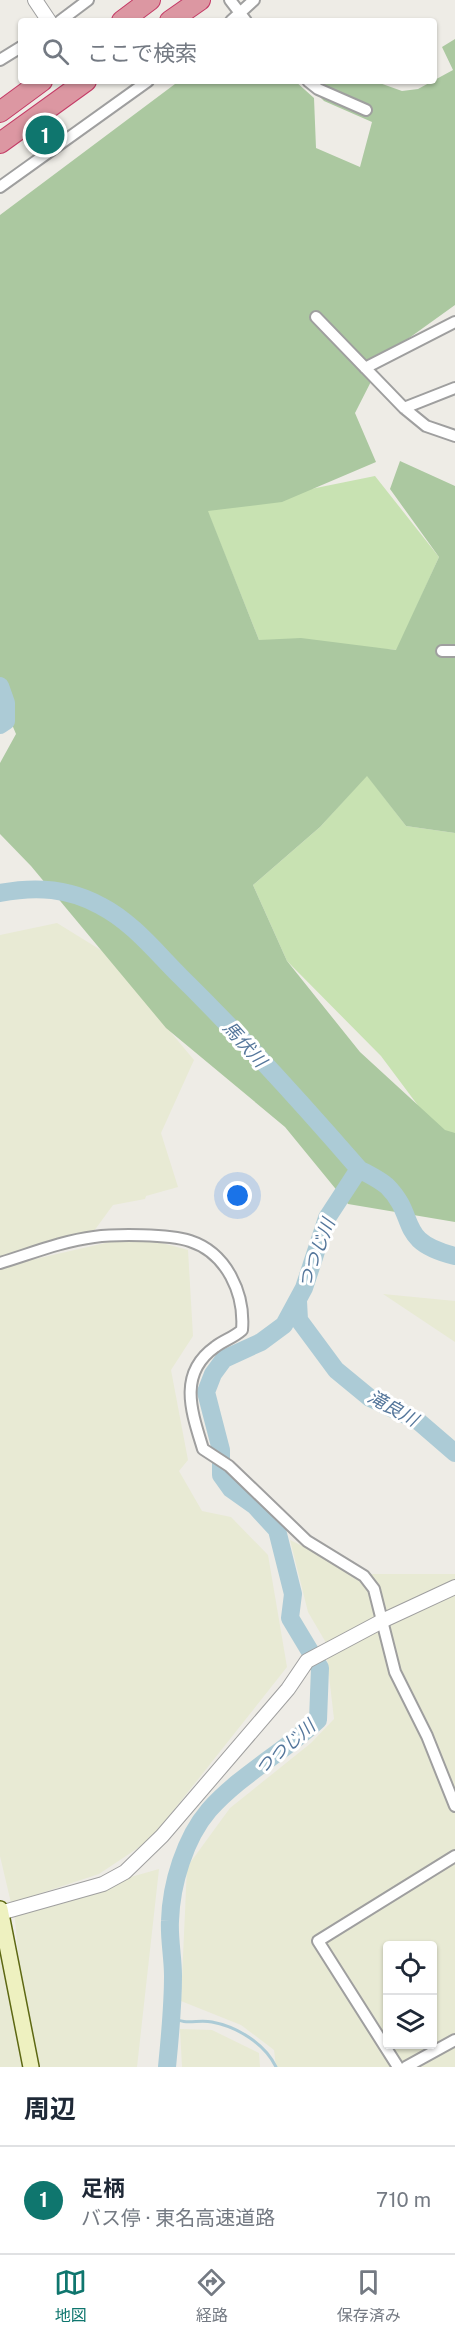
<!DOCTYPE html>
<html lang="ja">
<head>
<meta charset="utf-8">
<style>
  :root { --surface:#fff; --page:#f6f6f7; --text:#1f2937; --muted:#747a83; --line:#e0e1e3; --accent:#0f766e }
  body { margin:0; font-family:"Public Sans","Noto Sans JP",sans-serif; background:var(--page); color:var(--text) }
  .controls { position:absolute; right:18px; bottom:18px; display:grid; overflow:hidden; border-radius:6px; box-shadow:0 2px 4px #0004 }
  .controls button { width:54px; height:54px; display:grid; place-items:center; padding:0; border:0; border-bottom:2px solid var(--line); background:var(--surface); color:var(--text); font:30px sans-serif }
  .you { position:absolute; left:238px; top:1196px; width:21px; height:21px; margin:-15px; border:4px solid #fff; border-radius:50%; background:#1a73e8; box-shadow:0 0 0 9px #1a73e833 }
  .badge { display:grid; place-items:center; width:39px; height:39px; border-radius:50%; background:var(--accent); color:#fff; font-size:20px; font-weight:700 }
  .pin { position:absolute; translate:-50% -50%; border:3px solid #fff; box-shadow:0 2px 6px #0006 }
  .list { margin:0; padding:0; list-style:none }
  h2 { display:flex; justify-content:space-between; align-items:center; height:78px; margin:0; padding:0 24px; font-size:26px }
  h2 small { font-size:20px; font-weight:400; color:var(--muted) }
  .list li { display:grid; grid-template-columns:39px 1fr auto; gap:18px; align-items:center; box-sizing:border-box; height:108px; padding:0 24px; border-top:2px solid var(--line) }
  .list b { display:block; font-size:22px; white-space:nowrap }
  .list p { margin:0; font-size:20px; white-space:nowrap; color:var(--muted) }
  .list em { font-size:20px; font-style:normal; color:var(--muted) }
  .icon { flex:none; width:33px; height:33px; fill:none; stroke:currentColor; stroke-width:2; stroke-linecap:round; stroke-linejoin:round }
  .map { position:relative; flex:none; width:455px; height:2067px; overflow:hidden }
  .search { position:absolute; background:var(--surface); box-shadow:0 2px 4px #0004; left:18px; right:18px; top:18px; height:66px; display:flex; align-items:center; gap:15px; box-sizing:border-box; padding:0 21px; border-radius:6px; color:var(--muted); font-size:22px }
  .sheet { height:186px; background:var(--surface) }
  nav { display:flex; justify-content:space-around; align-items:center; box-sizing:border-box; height:84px; border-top:2px solid var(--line); background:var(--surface); font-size:16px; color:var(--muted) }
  nav a { display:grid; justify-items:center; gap:3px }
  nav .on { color:var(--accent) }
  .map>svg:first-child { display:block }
  .farmland { fill:#e8ead4; fill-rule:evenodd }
  .grass { fill:#c8e2b2 }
  .forest { fill:#abc8a0 }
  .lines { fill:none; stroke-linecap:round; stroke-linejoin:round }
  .stream { stroke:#accbd6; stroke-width:3 }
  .river { stroke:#accbd6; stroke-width:18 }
  .minor-casing { stroke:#9f9f9f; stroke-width:14 }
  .tertiary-casing { stroke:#9f9f9f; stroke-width:16 }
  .secondary-casing { stroke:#5d6813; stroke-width:18 }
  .motorway-casing { stroke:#c43b66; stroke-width:22 }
  .minor { stroke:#fff; stroke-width:10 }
  .tertiary { stroke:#fff; stroke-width:14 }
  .secondary { stroke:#eef1c0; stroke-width:15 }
  .motorway { stroke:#dc97a2; stroke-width:20 }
  .labels { text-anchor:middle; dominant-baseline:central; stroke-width:6; stroke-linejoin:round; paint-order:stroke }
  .water-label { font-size:18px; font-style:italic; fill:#54769b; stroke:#fff }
</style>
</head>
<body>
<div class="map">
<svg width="455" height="2067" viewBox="0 0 455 2067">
  <rect width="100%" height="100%" fill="#eeece6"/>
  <!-- farmland -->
  <path class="farmland" d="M57,923L104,952L194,1060L161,1133L178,1187L146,1196L145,1199L113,1205L94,1231L0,1258V935Z
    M136,1236L188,1250L193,1336L171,1370L188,1460L179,1471L202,1511L231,1517L268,1555L287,1667L150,1840L99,1874L11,1903L0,1856V1267Z
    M383,1294L455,1301V1342Z
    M290,1540L360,1574H455V2067H276L274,2050L241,2025L181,2001L187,1867L230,1808L311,1743L334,1719L325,1641L308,1612ZM388,1946H432V2044H388Z
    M159,1869L137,2067H29L14,1910Z
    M0,1909L1,1913L23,2067H0Z
    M180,2029L212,2030L259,2053L260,2067H182Z"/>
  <!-- grass -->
  <path class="grass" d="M375,476L439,557L397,650L259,640L207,510Z
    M367,775L406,826L455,833V1147H449L381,1056L287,961L253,885L320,827Z"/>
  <!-- forest -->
  <path class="forest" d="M455,39V305L384,356L355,413L376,462L282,502L208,511L259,640L301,638L396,650L439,557L390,489L400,461L455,486V833L406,826L367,776L320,827L253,885L287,961L360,1052L445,1130L455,1133V1222L348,1204L285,1127L166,1028L31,866L0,834V763L16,734L0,696V215L179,81H295L314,98L316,148L360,167L372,122L324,101L304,81H374L402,91L418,89L453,70L442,47Z"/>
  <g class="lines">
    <!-- stream -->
    <path class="stream" d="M171,2017C186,2026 197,2019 212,2022C238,2027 265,2044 276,2067"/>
    <!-- river -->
    <path class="river" d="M0,686L6,703V721L0,725
      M0,893C36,886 69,888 101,906C132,922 155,951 179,975C242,1037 301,1102 359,1169C368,1174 379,1179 387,1186C419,1218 395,1241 455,1256
      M298,1301L299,1320L336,1370L370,1398L418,1421L455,1453
      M167,2067C170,2037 173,2006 173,1976C173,1957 169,1939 170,1921C171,1884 185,1838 209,1810C240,1775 284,1752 318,1720L320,1668L290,1618L293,1594L277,1530L255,1506L231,1489L221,1475V1450L206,1392L213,1374L224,1359L261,1342L284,1325L304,1288L327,1218L359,1169"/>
    <defs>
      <path id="minor" d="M230,0L246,21
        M60,21L88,0
        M231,21L254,0
        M0,60L21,47
        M308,81L318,89L366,110
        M0,187L148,81
        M316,317L404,408L455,388
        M365,368L455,322
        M404,408L426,426L455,436
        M442,651H455
        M0,1263C30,1254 62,1241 94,1237C116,1234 169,1234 190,1241C227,1253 245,1294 242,1330C233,1338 224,1340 215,1347C177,1374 192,1413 203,1449L229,1466L307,1541L364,1576L374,1589L395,1672L427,1736L455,1806
        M398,2067L318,1941L455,1856
        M406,2067L455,2040"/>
      <path id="tertiary" d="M35,0L49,21
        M0,1913L103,1884L125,1872L162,1836L288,1689L307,1661L384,1620L455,1587"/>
      <path id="secondary" d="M0,1909L31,2067"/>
      <path id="motorway" d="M122,21L150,0
        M170,21L200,0
        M0,112L42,81
        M0,143L86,81"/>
    </defs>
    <!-- minor casing -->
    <use href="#minor" class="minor-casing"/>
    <!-- tertiary casing -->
    <use href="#tertiary" class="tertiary-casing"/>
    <!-- secondary casing -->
    <use href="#secondary" class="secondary-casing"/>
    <!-- motorway casing -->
    <use href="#motorway" class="motorway-casing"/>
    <!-- minor -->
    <use href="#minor" class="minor"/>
    <!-- tertiary -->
    <use href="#tertiary" class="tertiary"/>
    <!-- secondary -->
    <use href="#secondary" class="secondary"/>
    <!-- motorway -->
    <use href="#motorway" class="motorway"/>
  </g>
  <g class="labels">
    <!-- water labels -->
    <g class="water-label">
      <text transform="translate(245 1044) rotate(48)">馬伏川</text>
      <text transform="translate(316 1253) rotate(-69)">つつじ川</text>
      <text transform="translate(393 1408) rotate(29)">滝良川</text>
      <text transform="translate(285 1747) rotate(-41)">つつじ川</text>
    </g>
  </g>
</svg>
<div class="controls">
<button><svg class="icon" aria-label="locate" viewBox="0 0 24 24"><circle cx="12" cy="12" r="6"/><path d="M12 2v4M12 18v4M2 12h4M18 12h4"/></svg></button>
<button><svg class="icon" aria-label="layers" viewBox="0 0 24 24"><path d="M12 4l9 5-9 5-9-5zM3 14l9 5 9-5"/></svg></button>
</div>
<div class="you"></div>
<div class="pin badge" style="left:45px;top:135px">1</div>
<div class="search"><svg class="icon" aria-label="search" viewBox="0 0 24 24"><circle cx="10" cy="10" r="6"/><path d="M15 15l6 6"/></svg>ここで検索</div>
</div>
<section class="sheet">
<h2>周辺<small></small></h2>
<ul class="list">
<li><span class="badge">1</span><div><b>足柄</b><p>バス停 · 東名高速道路</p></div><em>710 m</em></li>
</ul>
</section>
<nav>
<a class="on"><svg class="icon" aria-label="map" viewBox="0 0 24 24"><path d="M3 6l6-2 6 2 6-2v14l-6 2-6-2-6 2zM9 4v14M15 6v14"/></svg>地図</a>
<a><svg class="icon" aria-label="directions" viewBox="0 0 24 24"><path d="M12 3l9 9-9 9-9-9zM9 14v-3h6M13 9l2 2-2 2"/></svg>経路</a>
<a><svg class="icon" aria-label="saved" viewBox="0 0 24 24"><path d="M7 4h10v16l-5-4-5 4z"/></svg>保存済み</a>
</nav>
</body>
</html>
